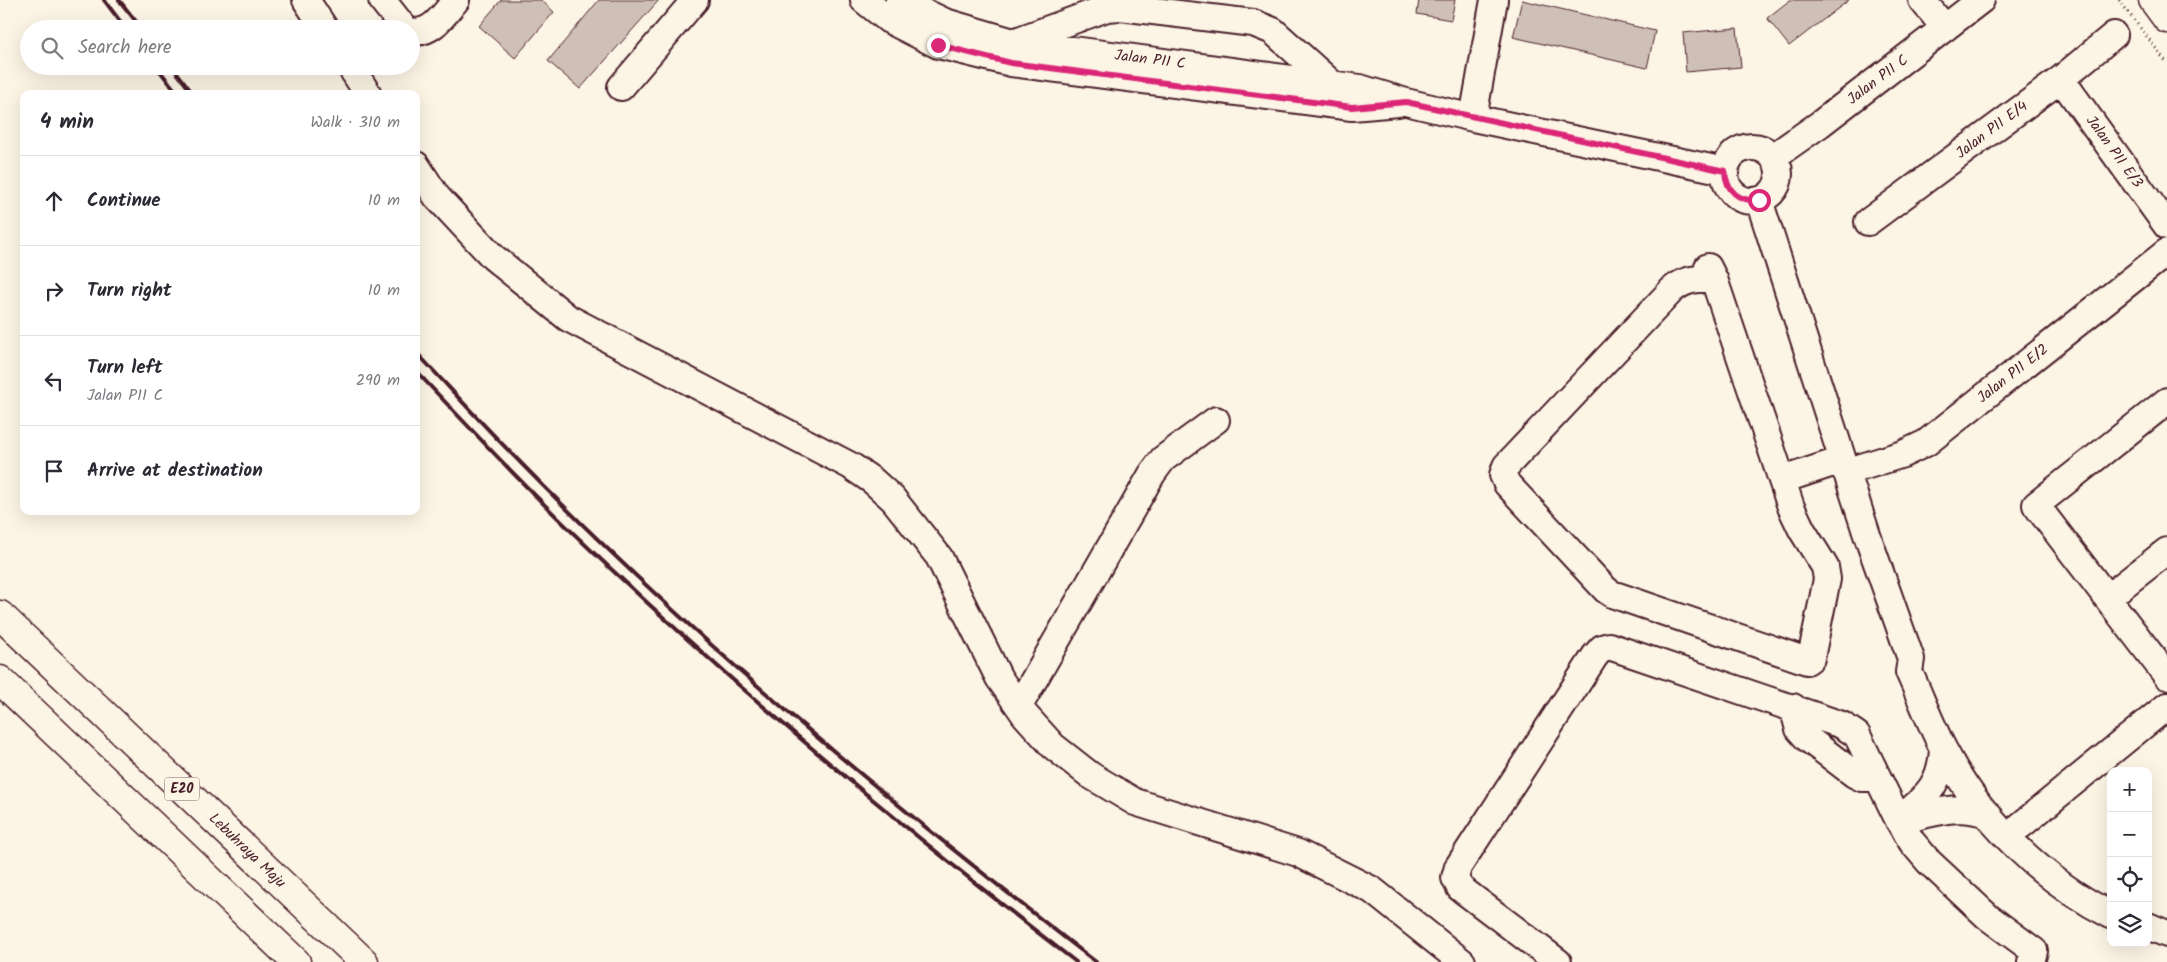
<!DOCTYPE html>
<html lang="en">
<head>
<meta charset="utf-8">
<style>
  :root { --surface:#fff; --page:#f7f7f7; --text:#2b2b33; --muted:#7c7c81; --line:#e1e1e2 }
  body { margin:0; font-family:Kalam,sans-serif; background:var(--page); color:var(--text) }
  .controls { position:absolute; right:15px; bottom:15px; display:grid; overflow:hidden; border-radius:10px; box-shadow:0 5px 20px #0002 }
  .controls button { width:45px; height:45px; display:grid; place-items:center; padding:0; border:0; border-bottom:1px solid var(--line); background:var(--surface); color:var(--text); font:25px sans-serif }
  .stop { position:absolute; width:15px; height:15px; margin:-11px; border:4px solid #db2777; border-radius:50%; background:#fff }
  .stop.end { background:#db2777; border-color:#fff; box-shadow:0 1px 5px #0008 }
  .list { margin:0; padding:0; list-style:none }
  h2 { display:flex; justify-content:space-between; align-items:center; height:65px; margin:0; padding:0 20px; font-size:21px }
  h2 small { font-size:16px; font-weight:400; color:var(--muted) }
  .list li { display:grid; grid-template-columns:32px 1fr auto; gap:15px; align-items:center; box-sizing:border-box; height:90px; padding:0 20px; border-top:1px solid var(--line) }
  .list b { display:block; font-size:19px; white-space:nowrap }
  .list p { margin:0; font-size:16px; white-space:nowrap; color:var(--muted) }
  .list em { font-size:16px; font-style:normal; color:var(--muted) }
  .icon { flex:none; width:28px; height:28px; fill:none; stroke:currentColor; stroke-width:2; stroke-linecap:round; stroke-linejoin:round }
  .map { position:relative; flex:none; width:2167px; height:962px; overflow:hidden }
  .search { position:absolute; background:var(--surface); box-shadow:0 5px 20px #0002; left:20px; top:20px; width:400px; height:55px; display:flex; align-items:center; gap:12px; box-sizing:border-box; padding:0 18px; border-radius:28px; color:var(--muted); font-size:19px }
  .panel { position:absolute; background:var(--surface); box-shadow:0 5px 20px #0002; left:20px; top:90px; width:400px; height:425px; border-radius:10px }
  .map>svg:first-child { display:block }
  .building { fill:#cfc0b7; stroke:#4a1f2b }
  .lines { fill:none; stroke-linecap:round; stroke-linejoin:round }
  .minor-casing { stroke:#4a1f2b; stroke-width:30 }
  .major-casing { stroke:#4a1f2b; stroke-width:31 }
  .highway-casing { stroke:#4a1f2b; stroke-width:31 }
  .path { stroke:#4a1f2b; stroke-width:3; stroke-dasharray:1 4; stroke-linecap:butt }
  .minor { stroke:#fcf5e5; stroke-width:26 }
  .major { stroke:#fcf5e5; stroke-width:28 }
  .highway { stroke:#fcf5e5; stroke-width:28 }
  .rail { stroke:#4a1f2b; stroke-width:4 }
  .route { stroke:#db2777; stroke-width:6 }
  .labels { text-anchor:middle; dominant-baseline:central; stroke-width:4; stroke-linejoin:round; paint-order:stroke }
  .shield { fill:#fcf5e5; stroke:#7f5f63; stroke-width:1 }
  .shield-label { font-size:14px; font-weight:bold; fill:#4a1f2b }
  .street-label { font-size:15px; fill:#4a1f2b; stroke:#fcf5e5 }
</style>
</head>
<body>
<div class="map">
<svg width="2167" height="962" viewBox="0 0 2167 962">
  <rect width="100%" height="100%" fill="#fcf5e5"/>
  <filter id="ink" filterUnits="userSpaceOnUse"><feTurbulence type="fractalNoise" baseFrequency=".02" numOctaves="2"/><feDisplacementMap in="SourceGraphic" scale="10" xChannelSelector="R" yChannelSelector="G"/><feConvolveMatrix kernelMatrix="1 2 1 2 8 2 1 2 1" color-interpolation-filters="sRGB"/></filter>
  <g filter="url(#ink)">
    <!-- building -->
    <path class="building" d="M501,0H541L554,12L515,58L479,26Z
      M599,0H659L580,89L548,61Z
      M1419,0H1455L1451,20L1417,14Z
      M1522,0L1655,31L1647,68L1513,37Z
      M1790,0H1849L1789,46L1767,18Z
      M1737,28L1741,67L1686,72L1683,33Z"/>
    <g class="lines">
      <defs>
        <path id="minor" d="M306,0L325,29
          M382,0L405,29
          M864,0L889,20L938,45L1011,63L1352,107L1398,103
          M899,0L945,22L1013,42L1360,88L1406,102L1473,118L1725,171
          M1922,0L1945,28
          M411,31C431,36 445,13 456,0
          M1016,41L1107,8L1120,7L1253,23L1273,31L1332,84
          M350,66L368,94
          M2061,79L2167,226
          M621,87L695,0
          M1473,118L1494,0
          M1725 174a27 27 0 1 1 54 0a27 27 0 1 1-54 0Z
          M1773,157L1820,124L1981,0
          M416,165L437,197L493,257L568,318L851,466L873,481L893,499L939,557L999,678L1025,715L1053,746L1090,775L1135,802L1298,853L1372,890L1462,962
          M1759,200L1867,535L1911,659L1909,672C1921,698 1931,726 1945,752C1980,819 2043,881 2111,915
          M1868,222L2061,79L2114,35
          M1708,267L1714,279L1791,507L1802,530L1825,567L1827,579L1811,658L1807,661L1612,594L1606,590L1507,484L1503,475L1506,466L1672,290C1685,279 1697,278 1714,279
          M2167,401L2036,505L2167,676
          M1846,472L1903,454L1926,443L2167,252
          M1782,480L1842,460
          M2107,598L2167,551
          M1019,706L1152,474L1163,459L1216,420
          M1793,707L1799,729L1807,738L1854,774L1862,778H1878
          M1899,821C1930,814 1958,802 1989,815
          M1899,821C1924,797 1941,787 1943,749
          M2020,826L2167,706
          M2148,926L2167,934
          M1558,962L1460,888L1455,878L1458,867L1595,656L1602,648L1609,646L1842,725L1857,735L1899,821L1912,842L1929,862L1988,917L2034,951L2031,962"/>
        <path id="major" d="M2153,0L2167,19"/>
        <path id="highway" d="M0,615L364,962
          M0,680L296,962"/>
      </defs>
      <!-- minor casing -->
      <use href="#minor" class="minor-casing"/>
      <!-- major casing -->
      <use href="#major" class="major-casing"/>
      <!-- highway casing -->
      <use href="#highway" class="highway-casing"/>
      <!-- path -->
      <path class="path" d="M2119,0L2167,63"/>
      <!-- minor -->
      <use href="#minor" class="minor"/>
      <!-- major -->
      <use href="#major" class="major"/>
      <!-- highway -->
      <use href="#highway" class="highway"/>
      <!-- rail -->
      <path class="rail" d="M104,0L126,29
        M119,0L142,29
        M156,66L178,94
        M172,66L193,94
        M416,352C449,387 480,422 514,456C693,640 893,805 1096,962
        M416,371C479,438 542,505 610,568C758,707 915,838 1076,962"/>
    </g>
  </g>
  <g class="lines" filter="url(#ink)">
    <!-- route -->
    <path class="route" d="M938,45L1011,63L1352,107L1406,102L1725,171C1726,191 1739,202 1759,200"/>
  </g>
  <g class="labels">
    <!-- shield labels -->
    <rect class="shield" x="164.5" y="777.5" width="35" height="23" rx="4"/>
    <g class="shield-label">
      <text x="182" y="789">E20</text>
    </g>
    <!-- street labels -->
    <g class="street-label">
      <text transform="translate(1150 60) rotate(7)">Jalan P11 C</text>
      <text transform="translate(1878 80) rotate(-37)">Jalan P11 C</text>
      <text transform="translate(1992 130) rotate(-37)">Jalan P11 E/4</text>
      <text transform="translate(2114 152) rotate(54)">Jalan P11 E/3</text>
      <text transform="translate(2013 374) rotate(-38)">Jalan P11 E/2</text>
      <text transform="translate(247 851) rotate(44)">Lebuhraya Maju</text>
    </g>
  </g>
</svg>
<div class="controls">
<button>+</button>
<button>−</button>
<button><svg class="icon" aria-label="locate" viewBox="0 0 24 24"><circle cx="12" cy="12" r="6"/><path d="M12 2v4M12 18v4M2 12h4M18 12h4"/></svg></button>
<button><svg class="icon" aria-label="layers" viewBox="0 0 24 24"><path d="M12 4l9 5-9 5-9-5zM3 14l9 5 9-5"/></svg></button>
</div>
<div class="stop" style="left:1759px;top:200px"></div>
<div class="stop end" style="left:938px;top:45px"></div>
<div class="search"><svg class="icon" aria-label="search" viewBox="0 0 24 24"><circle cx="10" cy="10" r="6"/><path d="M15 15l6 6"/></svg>Search here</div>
<section class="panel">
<h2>4 min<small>Walk · 310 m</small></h2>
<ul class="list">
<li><svg class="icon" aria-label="ahead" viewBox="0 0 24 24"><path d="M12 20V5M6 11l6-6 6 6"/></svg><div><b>Continue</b></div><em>10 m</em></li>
<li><svg class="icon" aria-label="right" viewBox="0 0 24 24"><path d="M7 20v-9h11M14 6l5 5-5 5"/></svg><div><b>Turn right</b></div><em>10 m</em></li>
<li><svg class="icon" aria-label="left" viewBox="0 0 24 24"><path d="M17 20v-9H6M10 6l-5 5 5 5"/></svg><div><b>Turn left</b><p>Jalan P11 C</p></div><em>290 m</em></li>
<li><svg class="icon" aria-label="arrive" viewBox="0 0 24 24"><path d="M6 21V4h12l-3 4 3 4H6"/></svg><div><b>Arrive at destination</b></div></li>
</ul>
</section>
</div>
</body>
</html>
